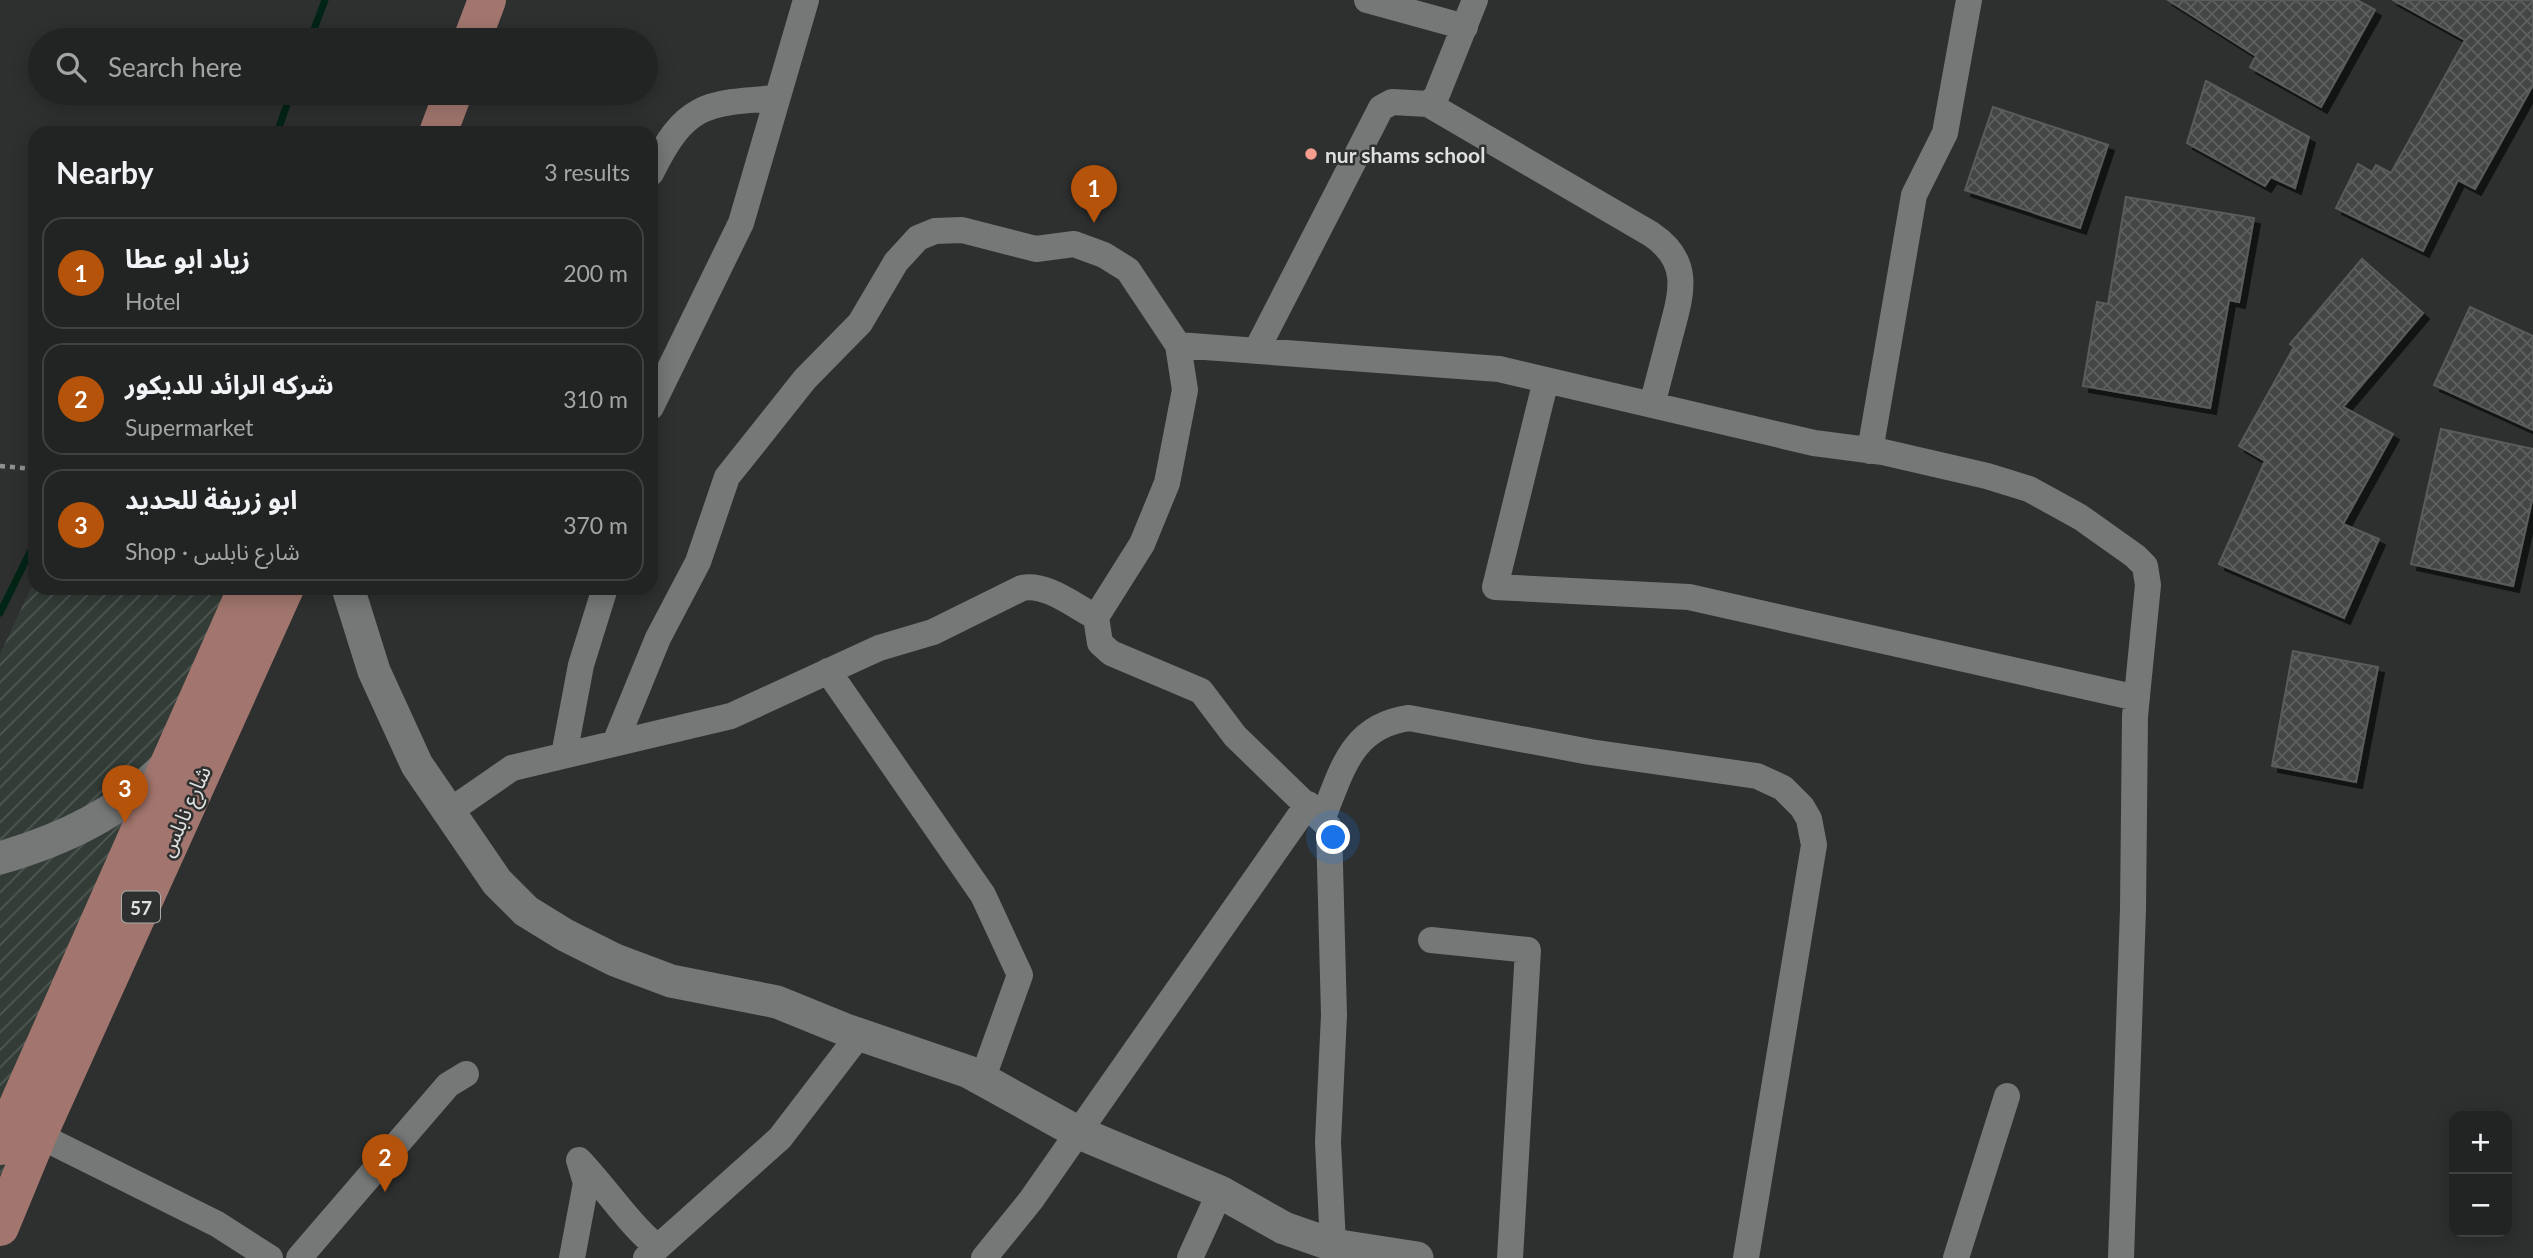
<!DOCTYPE html>
<html lang="en">
<head>
<meta charset="utf-8">
<style>
  :root { --surface:#222423; --page:#2e3030; --text:#f1f3f6; --muted:#a2a4a6; --line:#3f4141; --accent:#b45309 }
  body { margin:0; font-family:Lato,"Noto Sans Arabic",sans-serif; background:var(--page); color:var(--text) }
  .controls { position:absolute; right:21px; bottom:21px; display:grid; overflow:hidden; border-radius:14px; box-shadow:0 4px 18px #0003 }
  .controls button { width:63px; height:63px; display:grid; place-items:center; padding:0; border:0; border-bottom:2px solid var(--line); background:var(--surface); color:var(--text); font:35px sans-serif }
  .you { position:absolute; left:1334px; top:838px; width:24px; height:24px; margin:-18px; border:5px solid #fff; border-radius:50%; background:#1a73e8; box-shadow:0 0 0 10px #1a73e833 }
  .badge { display:grid; place-items:center; width:46px; height:46px; border-radius:50%; background:var(--accent); color:#fff; font-size:23px; font-weight:700 }
  .pin { position:absolute; translate:-50% -58px; filter:drop-shadow(0 2px 4px #0008) }
  .pin::after { content:''; position:absolute; top:37px; width:24px; height:21px; background:inherit; clip-path:polygon(0 0,100% 0,50% 100%) }
  .list { margin:0; padding:0; list-style:none }
  h2 { display:flex; justify-content:space-between; align-items:center; height:91px; margin:0; padding:0 28px; font-size:30px }
  h2 small { font-size:23px; font-weight:400; color:var(--muted) }
  .list li { display:grid; grid-template-columns:46px 1fr auto; gap:21px; align-items:center; box-sizing:border-box; height:112px; margin:0 14px 14px; padding:0 14px; border:2px solid var(--line); border-radius:21px }
  .list b { display:block; font-size:26px; white-space:nowrap }
  .list p { margin:0; font-size:23px; white-space:nowrap; color:var(--muted) }
  .list em { font-size:23px; font-style:normal; color:var(--muted) }
  .icon { flex:none; width:38px; height:38px; fill:none; stroke:currentColor; stroke-width:2; stroke-linecap:round; stroke-linejoin:round }
  .map { position:relative; flex:none; width:2533px; height:1258px; overflow:hidden }
  .search { position:absolute; background:var(--surface); box-shadow:0 4px 18px #0003; left:28px; top:28px; width:630px; height:77px; display:flex; align-items:center; gap:18px; box-sizing:border-box; padding:0 24px; border-radius:38px; color:var(--muted); font-size:26px }
  .panel { position:absolute; background:var(--surface); box-shadow:0 4px 18px #0003; left:28px; top:126px; width:630px; height:469px; border-radius:21px }
  .map>svg:first-child { display:block }
  .industrial { fill:url(#industrial-furrows) }
  .lines { fill:none; stroke-linecap:round; stroke-linejoin:round }
  .stream { stroke:#002415; stroke-width:7 }
  .building { fill:url(#building-cross-hatch); stroke:#595c5b; stroke-width:2; filter:url(#shadow) }
  .path { stroke:#8f9190; stroke-width:4.5; stroke-dasharray:5 5; stroke-linecap:butt }
  .minor { stroke:#757876; stroke-width:26 }
  .tertiary { stroke:#757876; stroke-width:33 }
  .primary { stroke:#a2766e; stroke-width:38 }
  .poi-dot { fill:#f59d8f; stroke:#2d302f; stroke-width:2.5 }
  .labels { text-anchor:middle; dominant-baseline:central; stroke-width:5; stroke-linejoin:round; paint-order:stroke }
  .shield { fill:#2d302f; stroke:#aaabaa; stroke-width:2 }
  .shield-label { font-size:19px; font-weight:bold; fill:#dfe0df }
  .poi-label { font-size:21px; font-weight:bold; fill:#dfe0df; stroke:#2d302f; text-anchor:start }
  .street-label { font-size:21px; fill:#dfe0df; stroke:#2d302f }
</style>
</head>
<body>
<div class="map">
<svg width="2533" height="1258" viewBox="0 0 2533 1258">
  <defs>
    <pattern id="industrial-furrows" width="10" height="10" patternUnits="userSpaceOnUse" patternTransform="scale(1.75)"><rect width="10" height="10" fill="#333c37"/><path d="M-1 1l2-2M0 10L10 0M9 11l2-2" fill="none" stroke="#505854"/></pattern>
    <pattern id="building-cross-hatch" width="8" height="8" patternUnits="userSpaceOnUse" patternTransform="scale(1.75)"><rect width="8" height="8" fill="#434644"/><path d="M0 0l8 8M0 8l8-8" fill="none" stroke="#5e605f"/></pattern>
    <filter id="shadow"><feDropShadow dx="6" dy="6" stdDeviation="0" flood-color="#0009"/></filter>
  </defs>
  <rect width="100%" height="100%" fill="#2d302f"/>
  <!-- industrial -->
  <path class="industrial" d="M35,579V588H252L0,1226V654Z"/>
  <g class="lines">
    <!-- stream -->
    <path class="stream" d="M310,40L325,0
      M277,133L291,93
      M0,613L35,542"/>
  </g>
  <!-- building -->
  <path class="building" d="M2168,0H2357L2375,10L2321,107L2250,67L2256,56Z
    M2393,0H2533V85L2475,189L2458,180L2423,251L2336,208L2358,164L2372,172L2376,165L2391,173L2465,40Z
    M2206,81L2309,137L2295,188L2271,177L2265,186L2187,143Z
    M1993,107L2108,145L2080,228L1965,190Z
    M2126,197L2254,218L2239,302L2229,300L2210,408L2083,386L2097,302L2108,304Z
    M2362,259L2423,313L2343,407L2393,434L2343,524L2379,539L2344,618L2219,564L2265,461L2239,446L2294,347L2290,344Z
    M2470,307L2533,336V430L2434,385Z
    M2441,429L2533,449V496L2513,586L2411,564Z
    M2293,651L2378,667L2356,782L2272,766Z"/>
  <g class="lines">
    <!-- path -->
    <path class="path" d="M0,466L35,469"/>
    <!-- minor -->
    <path class="minor" d="M1367,0L1465,27
      M1428,104L1651,234C1693,262 1681,295 1670,336C1664,359 1658,382 1652,405
      M651,173C685,104 704,103 777,98
      M1178,345L1499,369L1814,443L1883,452L1987,476L2029,489L2080,517L2135,556L2145,566L2148,585L2135,716L2133,909L2121,1258
      M1256,351L1381,108L1392,102L1428,104L1436,97L1475,0
      M1546,380L1495,587L1689,597L2137,698
      M651,407L741,223L806,0
      M1870,451L1914,195L1945,133L1969,0
      M1096,617L1100,643L1111,653L1201,691L1235,736L1329,827L1334,1015L1328,1142L1333,1245
      M828,671L983,895L1020,975L982,1080
      M564,755L581,665L605,588
      M447,813L512,768L731,716L879,648L933,632L1022,588C1047,583 1074,606 1096,617L1142,544L1167,483L1185,390L1178,345L1128,270L1104,255L1074,244L1036,249L962,230L935,231L918,238L896,262L860,323L805,379L727,477L698,562L658,638L615,743
      M1323,817C1342,771 1351,726 1409,718L1590,752L1757,776L1783,788L1802,807L1809,819L1814,845L1746,1258
      M1431,940L1528,950L1510,1258
      M38,1135L217,1224L270,1258
      M299,1258L448,1085L466,1074
      M572,1258L586,1183L579,1160C606,1188 627,1222 657,1247
      M646,1258L780,1138L859,1035
      M984,1258L1031,1200L1308,804
      M1190,1258L1220,1192
      M1956,1258L2007,1096"/>
    <!-- tertiary -->
    <path class="tertiary" d="M348,588L374,671L417,765L497,882L526,911L565,935L615,960L671,981L777,1002L846,1030L969,1072L1077,1132L1220,1192L1284,1228L1333,1245L1417,1258
      M0,858C65,839 119,813 167,765"/>
    <!-- primary -->
    <path class="primary" d="M472,40L487,0
      M438,133L453,93
      M0,1146L247,588
      M0,1227L38,1135L285,588"/>
  </g>
  <!-- markers -->
  <circle class="poi-dot" cx="1311" cy="154" r="7"/>
  <g class="labels">
    <!-- shield labels -->
    <rect class="shield" x="122" y="891.5" width="38" height="31" rx="5"/>
    <g class="shield-label">
      <text x="141" y="907">57</text>
    </g>
    <!-- poi labels -->
    <g class="poi-label">
      <text x="1325" y="154">nur shams school</text>
    </g>
    <!-- street labels -->
    <g class="street-label">
      <text transform="translate(184 811) rotate(-66)">شارع نابلس</text>
    </g>
  </g>
</svg>
<div class="controls">
<button>+</button>
<button>−</button>
</div>
<div class="you"></div>
<div class="pin badge" style="left:1094px;top:223px">1</div>
<div class="pin badge" style="left:385px;top:1192px">2</div>
<div class="pin badge" style="left:125px;top:823px">3</div>
<div class="search"><svg class="icon" aria-label="search" viewBox="0 0 24 24"><circle cx="10" cy="10" r="6"/><path d="M15 15l6 6"/></svg>Search here</div>
<section class="panel">
<h2>Nearby<small>3 results</small></h2>
<ul class="list">
<li><span class="badge">1</span><div><b>زياد ابو عطا</b><p>Hotel</p></div><em>200 m</em></li>
<li><span class="badge">2</span><div><b>شركه الرائد للديكور</b><p>Supermarket</p></div><em>310 m</em></li>
<li><span class="badge">3</span><div><b>ابو زريفة للحديد</b><p>Shop · شارع نابلس</p></div><em>370 m</em></li>
</ul>
</section>
</div>
</body>
</html>
